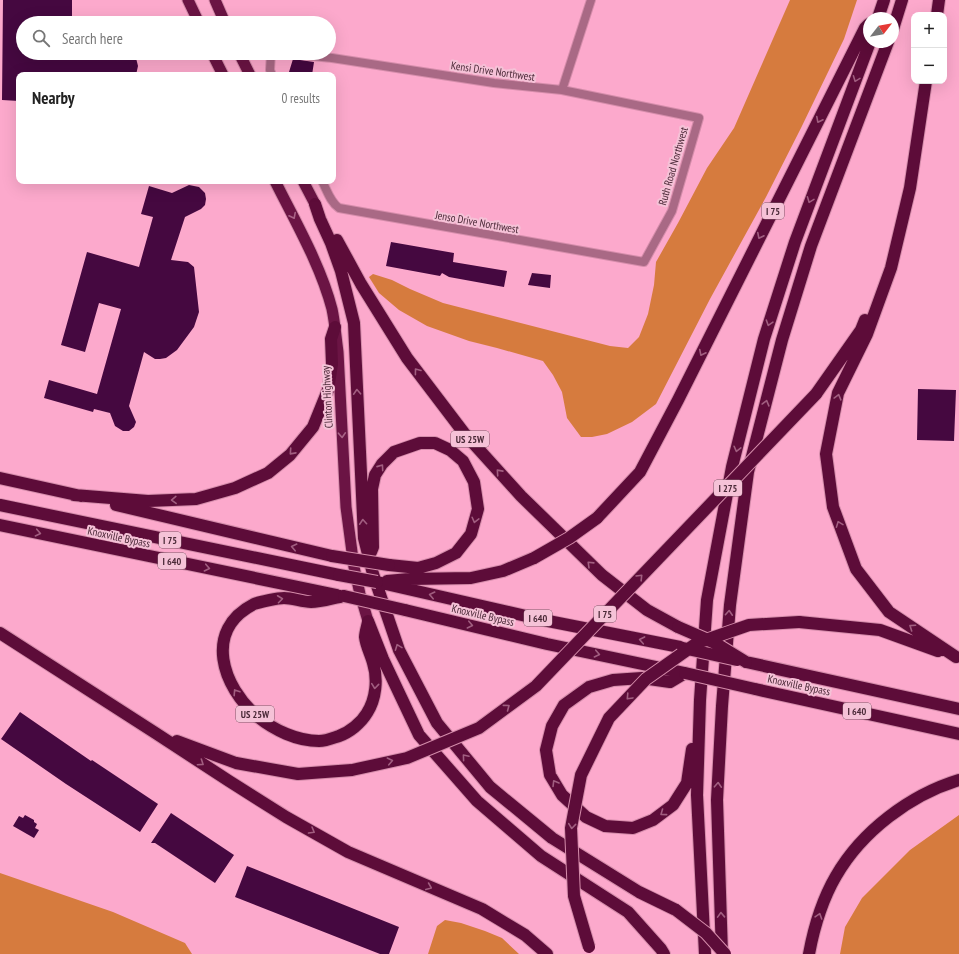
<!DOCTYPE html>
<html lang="en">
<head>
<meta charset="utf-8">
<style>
  :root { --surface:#fff; --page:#f6f6f6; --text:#222; --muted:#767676; --line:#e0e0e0 }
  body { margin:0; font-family:"PT Sans Narrow",sans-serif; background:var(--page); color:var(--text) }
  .controls { position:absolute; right:12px; top:12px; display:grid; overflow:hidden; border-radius:8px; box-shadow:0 4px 16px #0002 }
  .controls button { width:36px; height:36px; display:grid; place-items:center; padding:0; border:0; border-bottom:1px solid var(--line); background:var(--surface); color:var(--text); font:20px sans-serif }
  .compass { position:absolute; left:863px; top:12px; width:36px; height:36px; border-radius:50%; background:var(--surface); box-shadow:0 4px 16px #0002; rotate:59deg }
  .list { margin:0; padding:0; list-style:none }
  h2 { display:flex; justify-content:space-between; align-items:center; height:52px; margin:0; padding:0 16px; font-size:17px }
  h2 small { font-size:13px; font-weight:400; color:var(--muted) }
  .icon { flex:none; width:22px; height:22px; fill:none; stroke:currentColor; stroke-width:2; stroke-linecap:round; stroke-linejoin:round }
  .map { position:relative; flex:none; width:959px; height:954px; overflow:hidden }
  .search { position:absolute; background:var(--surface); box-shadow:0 4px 16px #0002; left:16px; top:16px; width:320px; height:44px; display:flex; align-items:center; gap:10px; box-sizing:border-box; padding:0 14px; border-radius:22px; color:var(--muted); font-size:15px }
  .panel { position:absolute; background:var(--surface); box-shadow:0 4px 16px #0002; left:16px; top:72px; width:320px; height:112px; border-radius:8px }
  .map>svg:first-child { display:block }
  .green { fill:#d67b3e }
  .building { fill:#450840 }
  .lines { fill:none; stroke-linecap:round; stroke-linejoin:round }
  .minor-casing { stroke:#d58dab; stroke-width:10 }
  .trunk-casing { stroke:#d58dab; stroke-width:13 }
  .motorway-casing { stroke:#d58dab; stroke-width:14 }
  .minor { stroke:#a96985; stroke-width:8 }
  .trunk { stroke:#6b1444; stroke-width:11 }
  .motorway { stroke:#5d0c39; stroke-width:12 }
  .motorway-bridge-casing { stroke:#d58dab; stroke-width:14; stroke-linecap:butt }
  .motorway-bridge { stroke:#5d0c39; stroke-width:12 }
  .oneway { stroke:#a15e80 }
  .oneway2 { stroke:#a96286 }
  .labels { text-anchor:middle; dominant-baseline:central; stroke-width:4; stroke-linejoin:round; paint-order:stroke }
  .shield { fill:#f5c2d7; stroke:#7d5767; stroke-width:1 }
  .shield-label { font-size:10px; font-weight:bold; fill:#4a2937 }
  .street-label { font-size:11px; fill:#4a2937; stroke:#f5c2d7 }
</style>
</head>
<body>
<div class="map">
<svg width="959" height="954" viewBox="0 0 959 954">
  <rect width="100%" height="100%" fill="#fca9cc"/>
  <!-- green -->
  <path class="green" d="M790,0H857L844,39L801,128L766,197L710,299L656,404L632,422L607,434L592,437H581L567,418L562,392L553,375L543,361L497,348L469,341L427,326L399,310L379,293L369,277L373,274L392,280L410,289L443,303L610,346L628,348L639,337L648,314L654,285L656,262L678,223L707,168L734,128Z
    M959,815V954H840L845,927L862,898L910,850Z
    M0,873L113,912L185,943L192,954H0Z
    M445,920L461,923L485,931L502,938L519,954H428L437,926Z"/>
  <!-- building -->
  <path class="building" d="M3,0H72V23H23V53H133L136,58L138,66L136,75H19V101L2,100Z
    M293,59L314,62L312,75H299L289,72Z
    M189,185L199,187L205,193L206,199L205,205L201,209L185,217L171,260L188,262L194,267L199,312L194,327L177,350L166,358L160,359H155L144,352L129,406L136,422L134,427L129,431H123L115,426L110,413L94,409L93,412L44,398L49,380L97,394L121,309L99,303L85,352L61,345L87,252L139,267L153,217L141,214L149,186L172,193Z
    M391,242L454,253L453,262L507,271L504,287L449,277L442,273L440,276L386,266Z
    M532,273L551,275L550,288L528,285Z
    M918,389L956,390L954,441L917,440Z
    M20,712L91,761L92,760L158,804L140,832L66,784L1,739Z
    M171,813L234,855L215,883L155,843H151Z
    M25,815L34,820V822L37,824L35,828L39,830L34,838L13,826L19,816L23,818Z
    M247,866L399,927L389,954H380L235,897Z"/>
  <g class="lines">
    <defs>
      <path id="minor" d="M271,53L270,70L272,75
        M284,53L332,58L494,83L562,90L699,118L672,211L644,262L339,208C330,202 327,190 322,181
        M562,90L591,0"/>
      <path id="trunk" d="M188,0L199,23
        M215,0L225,23
        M212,53L223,75
        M239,53L250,75
        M275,181C295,221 321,266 332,309C335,323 336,338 338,352L346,507L354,567L360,594L368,621
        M303,181L315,204"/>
      <path id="motorway" d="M937,15L939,0
        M878,18L884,0
        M893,29L902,0
        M926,81L910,188L891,268L867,334L838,393L826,454L833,507L856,569L889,612L956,657
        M315,204L320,219L331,243L341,271L354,323L364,538L373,574L399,650L437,723L490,787L552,838L639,892L676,910
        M337,240L361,284L407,358L464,433L521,496L602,575L647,610L678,627
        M816,394L861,330L865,320
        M0,478L81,496
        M74,495L148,501L196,499L235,488L268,473L290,455L313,427L328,390L332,364L331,339L335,327
        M0,505L339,575
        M116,505L332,556
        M597,518L640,472L678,400L865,28L869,24
        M0,525L337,595
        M371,552L373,547L372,489L375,475L382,464L394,452L420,443H435L450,450L463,461L474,482L478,509L471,534L456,553L436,563L418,568L389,565
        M387,581L409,579L471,578L503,571L534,558
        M377,582L548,621L680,647
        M344,596C333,598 321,602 311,602C302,602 293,598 284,598C278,598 259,602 254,604C203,630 222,687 258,717C274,730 297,741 319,741C326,741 333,738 339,736C350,732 361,723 367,713C376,699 378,679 373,663C371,655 366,646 365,637C365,633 367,627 368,622
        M405,610L547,644L685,673
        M368,621L383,659L419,735L477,801L541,856L628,912L661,949L664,954
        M799,622L880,630L938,651
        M0,633L157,734L229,781L286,817L348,852L482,909L525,935L547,954
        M746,662L959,709
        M685,673L670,682L642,678L613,680L589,687L564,705L552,726L546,750L550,775L562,795L586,817L605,826L633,828L653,820L673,805L687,783L692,749
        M755,689L959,734
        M177,741L236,763L298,774L352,770
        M705,954L697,795L700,700L707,600L732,467L764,339L795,242L870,42
        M722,954L717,800L722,706L730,605L748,472L782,340L811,246L888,42
        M809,954C814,927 822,900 836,876C862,831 910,795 959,780"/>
    </defs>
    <!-- minor casing -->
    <use href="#minor" class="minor-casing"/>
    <!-- trunk casing -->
    <use href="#trunk" class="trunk-casing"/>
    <!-- motorway casing -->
    <use href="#motorway" class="motorway-casing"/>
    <!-- minor -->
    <use href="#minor" class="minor"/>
    <!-- trunk -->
    <use href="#trunk" class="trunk"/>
    <!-- motorway -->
    <use href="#motorway" class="motorway"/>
    <defs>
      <path id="motorway-bridge" d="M332,556L389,565
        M534,558L569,538L597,518
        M339,575L377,582
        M344,596L405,610
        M678,627L715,643L746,662
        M683,648L737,660
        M685,673L755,689
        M352,770L407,758L479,728L536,686L816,394
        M676,910L706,933L725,954
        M589,947L574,896L571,828L581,775L609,718L646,679L697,643L749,625L799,622"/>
    </defs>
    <!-- motorway-bridge casing -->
    <use href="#motorway-bridge" class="motorway-bridge-casing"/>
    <!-- motorway-bridge -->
    <use href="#motorway-bridge" class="motorway-bridge"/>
  </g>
  <!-- one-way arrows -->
  <defs><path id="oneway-chevron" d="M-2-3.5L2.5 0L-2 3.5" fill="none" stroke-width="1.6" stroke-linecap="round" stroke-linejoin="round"/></defs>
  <g class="oneway">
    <use href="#oneway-chevron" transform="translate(856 79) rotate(111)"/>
    <use href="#oneway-chevron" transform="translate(819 120) rotate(117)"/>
    <use href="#oneway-chevron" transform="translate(810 200) rotate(111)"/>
    <use href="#oneway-chevron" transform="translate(760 236) rotate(117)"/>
    <use href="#oneway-chevron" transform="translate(769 323) rotate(108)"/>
    <use href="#oneway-chevron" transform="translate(702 353) rotate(117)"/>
    <use href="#oneway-chevron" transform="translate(417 371) rotate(-127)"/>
    <use href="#oneway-chevron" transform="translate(357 392) rotate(-93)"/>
    <use href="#oneway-chevron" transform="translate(838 397) rotate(-75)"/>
    <use href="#oneway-chevron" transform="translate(766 403) rotate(-75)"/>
    <use href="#oneway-chevron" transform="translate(737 449) rotate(104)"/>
    <use href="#oneway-chevron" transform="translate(292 452) rotate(132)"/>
    <use href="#oneway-chevron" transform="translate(381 467) rotate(-55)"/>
    <use href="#oneway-chevron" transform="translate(499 472) rotate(-132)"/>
    <use href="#oneway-chevron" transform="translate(174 500) rotate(178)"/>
    <use href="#oneway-chevron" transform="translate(475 520) rotate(104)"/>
    <use href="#oneway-chevron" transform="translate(363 522) rotate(-94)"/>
    <use href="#oneway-chevron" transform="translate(839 524) rotate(-111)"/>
    <use href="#oneway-chevron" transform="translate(38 533) rotate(12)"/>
    <use href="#oneway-chevron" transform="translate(294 547) rotate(-167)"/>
    <use href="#oneway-chevron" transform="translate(590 564) rotate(-136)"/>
    <use href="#oneway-chevron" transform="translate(207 568) rotate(12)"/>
    <use href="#oneway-chevron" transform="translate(640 577) rotate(-46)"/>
    <use href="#oneway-chevron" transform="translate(432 595) rotate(-167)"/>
    <use href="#oneway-chevron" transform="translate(280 599) rotate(-7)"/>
    <use href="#oneway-chevron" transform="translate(729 613) rotate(-86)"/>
    <use href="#oneway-chevron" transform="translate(470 625) rotate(13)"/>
    <use href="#oneway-chevron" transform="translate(912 627) rotate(-146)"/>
    <use href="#oneway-chevron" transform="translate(642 640) rotate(-169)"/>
    <use href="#oneway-chevron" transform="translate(398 647) rotate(-111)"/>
    <use href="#oneway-chevron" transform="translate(597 654) rotate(12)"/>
    <use href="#oneway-chevron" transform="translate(375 686) rotate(96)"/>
    <use href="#oneway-chevron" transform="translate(236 692) rotate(-123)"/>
    <use href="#oneway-chevron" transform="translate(629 697) rotate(133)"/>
    <use href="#oneway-chevron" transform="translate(507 707) rotate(-37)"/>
    <use href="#oneway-chevron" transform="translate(465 757) rotate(-130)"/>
    <use href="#oneway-chevron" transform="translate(390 761) rotate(-13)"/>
    <use href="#oneway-chevron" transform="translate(201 763) rotate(34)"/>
    <use href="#oneway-chevron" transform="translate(555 783) rotate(-121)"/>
    <use href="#oneway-chevron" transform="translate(718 785) rotate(-87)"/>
    <use href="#oneway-chevron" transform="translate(663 813) rotate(144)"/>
    <use href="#oneway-chevron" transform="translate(572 826) rotate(96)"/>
    <use href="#oneway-chevron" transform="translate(312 831) rotate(30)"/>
    <use href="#oneway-chevron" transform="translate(429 887) rotate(23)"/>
    <use href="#oneway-chevron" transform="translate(721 915) rotate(-92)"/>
    <use href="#oneway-chevron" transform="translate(819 916) rotate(-72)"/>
  </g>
  <g class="oneway2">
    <use href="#oneway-chevron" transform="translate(293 216) rotate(63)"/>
    <use href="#oneway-chevron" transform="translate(342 435) rotate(87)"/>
  </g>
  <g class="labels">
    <!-- shield labels -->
    <g class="shield">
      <rect x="762" y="203" width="22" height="16" rx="3"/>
      <rect x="451" y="431" width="38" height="16" rx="3"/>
      <rect x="714" y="480" width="28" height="16" rx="3"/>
      <rect x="159" y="532" width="22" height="16" rx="3"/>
      <rect x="158" y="553" width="28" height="16" rx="3"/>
      <rect x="594" y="606" width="22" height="16" rx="3"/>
      <rect x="524" y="610" width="28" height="16" rx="3"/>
      <rect x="843" y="703" width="28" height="16" rx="3"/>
      <rect x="236" y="706" width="38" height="16" rx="3"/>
    </g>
    <g class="shield-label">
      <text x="773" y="211">I 75</text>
      <text x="470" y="439">US 25W</text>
      <text x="728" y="488">I 275</text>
      <text x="170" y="540">I 75</text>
      <text x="172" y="561">I 640</text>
      <text x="605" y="614">I 75</text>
      <text x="538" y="618">I 640</text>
      <text x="857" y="711">I 640</text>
      <text x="255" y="714">US 25W</text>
    </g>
    <!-- street labels -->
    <g class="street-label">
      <text transform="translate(493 71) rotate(8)">Kensi Drive Northwest</text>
      <text transform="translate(673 166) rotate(-74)">Ruth Road Northwest</text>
      <text transform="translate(477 222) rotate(10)">Jenso Drive Northwest</text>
      <text transform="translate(327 397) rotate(-93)">Clinton Highway</text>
      <text transform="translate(119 537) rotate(12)">Knoxville Bypass</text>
      <text transform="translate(483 615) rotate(13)">Knoxville Bypass</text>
      <text transform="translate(799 685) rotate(12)">Knoxville Bypass</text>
    </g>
  </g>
</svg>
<div class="controls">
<button>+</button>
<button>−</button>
</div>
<svg class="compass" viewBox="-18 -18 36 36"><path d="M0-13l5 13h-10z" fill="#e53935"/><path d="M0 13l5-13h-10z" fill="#767676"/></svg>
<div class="search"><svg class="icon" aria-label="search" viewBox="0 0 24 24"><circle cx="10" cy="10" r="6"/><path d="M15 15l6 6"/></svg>Search here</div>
<section class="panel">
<h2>Nearby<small>0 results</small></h2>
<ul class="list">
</ul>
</section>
</div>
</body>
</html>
